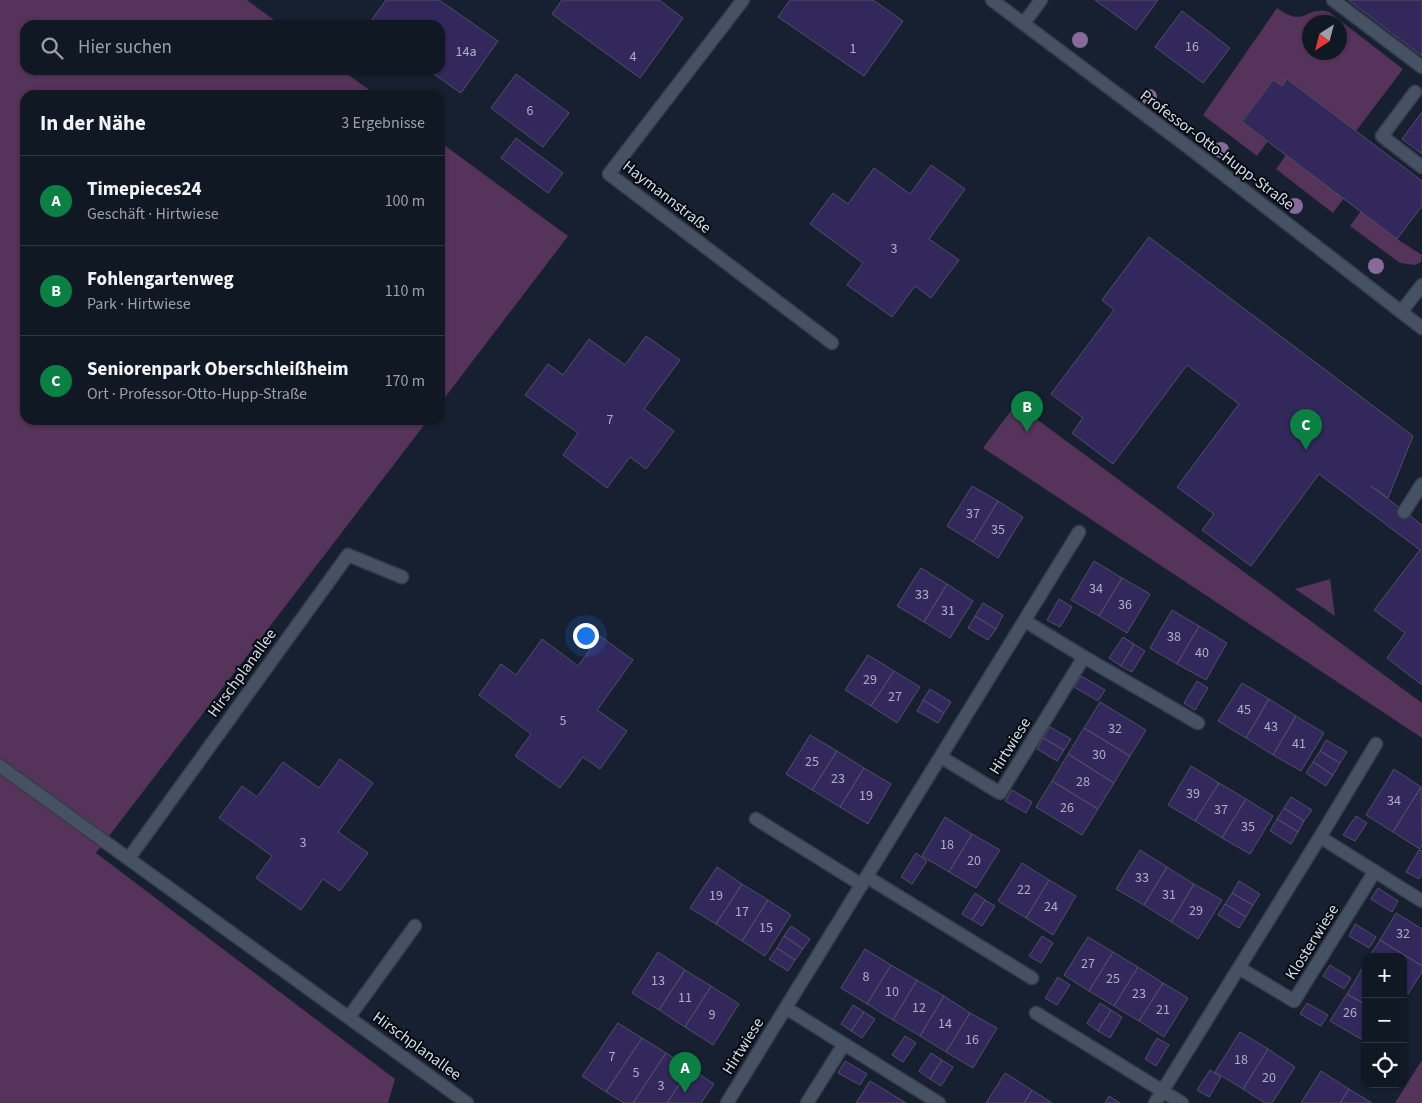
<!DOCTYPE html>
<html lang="de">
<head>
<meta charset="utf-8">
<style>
  :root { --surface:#101824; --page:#1e2531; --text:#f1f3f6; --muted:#9ca0a6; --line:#303741; --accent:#0b8043 }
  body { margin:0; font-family:"Source Sans 3",sans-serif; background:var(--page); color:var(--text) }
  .controls { position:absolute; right:15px; bottom:15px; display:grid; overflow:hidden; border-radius:10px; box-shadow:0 1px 4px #0004 }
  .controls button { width:45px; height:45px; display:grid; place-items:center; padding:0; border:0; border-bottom:1px solid var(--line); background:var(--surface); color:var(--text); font:25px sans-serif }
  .compass { position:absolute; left:1302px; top:15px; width:45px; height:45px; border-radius:50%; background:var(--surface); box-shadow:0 1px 4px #0004; rotate:216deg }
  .you { position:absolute; left:585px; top:635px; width:18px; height:18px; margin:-12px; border:4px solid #fff; border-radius:50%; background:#1a73e8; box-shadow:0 0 0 8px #1a73e833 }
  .badge { display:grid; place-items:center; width:32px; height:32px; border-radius:50%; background:var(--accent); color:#fff; font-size:16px; font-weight:700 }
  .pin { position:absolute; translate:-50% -41px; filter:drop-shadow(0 1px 2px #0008) }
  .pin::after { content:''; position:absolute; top:26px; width:18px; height:15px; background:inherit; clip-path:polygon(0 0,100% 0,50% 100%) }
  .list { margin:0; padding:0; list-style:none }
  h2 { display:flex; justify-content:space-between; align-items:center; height:65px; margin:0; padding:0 20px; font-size:21px }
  h2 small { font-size:16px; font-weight:400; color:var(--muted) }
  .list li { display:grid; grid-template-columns:32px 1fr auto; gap:15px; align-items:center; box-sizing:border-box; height:90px; padding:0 20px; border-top:1px solid var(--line) }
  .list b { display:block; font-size:19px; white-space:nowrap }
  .list p { margin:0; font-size:16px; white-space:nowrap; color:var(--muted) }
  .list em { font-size:16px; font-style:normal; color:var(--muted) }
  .icon { flex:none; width:28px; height:28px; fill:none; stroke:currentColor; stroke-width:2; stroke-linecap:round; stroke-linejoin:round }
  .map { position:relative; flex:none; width:1422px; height:1103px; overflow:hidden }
  .search { position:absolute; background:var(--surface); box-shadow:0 1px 4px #0004; left:20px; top:20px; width:425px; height:55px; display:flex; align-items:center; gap:12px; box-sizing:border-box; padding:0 18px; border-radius:15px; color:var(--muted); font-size:19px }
  .panel { position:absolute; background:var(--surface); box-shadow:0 1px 4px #0004; left:20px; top:90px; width:425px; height:335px; border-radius:15px }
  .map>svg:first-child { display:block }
  .green { fill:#55335a; fill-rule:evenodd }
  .building { fill:#33285b; stroke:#514f63 }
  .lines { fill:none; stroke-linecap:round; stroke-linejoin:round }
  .service-casing { stroke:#353c4a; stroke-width:15 }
  .minor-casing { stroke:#353c4a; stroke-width:15 }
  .service { stroke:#465264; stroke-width:12 }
  .minor { stroke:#465264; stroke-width:12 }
  .tree { fill:#876a98 }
  .labels { text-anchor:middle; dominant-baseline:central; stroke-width:4; stroke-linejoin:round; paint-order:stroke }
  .number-label { font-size:14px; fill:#acafc4 }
  .street-label { font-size:16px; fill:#d5dce7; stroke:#060a11 }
</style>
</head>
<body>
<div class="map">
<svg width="1422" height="1103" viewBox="0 0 1422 1103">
  <rect width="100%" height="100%" fill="#162030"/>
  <!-- green -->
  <path class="green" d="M0,0H247L281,25H25V70H342L376,95H25V420H428L96,853L395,1079L388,1103H0Z
    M1277,8C1306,29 1305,5 1329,12L1403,69L1356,131L1287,79L1282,86L1273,80L1242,121L1268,141L1257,156L1203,115ZM1310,22H1340V52H1310Z
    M440,142L568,236L440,404Z
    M1286,155L1344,198L1333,213L1276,169Z
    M1361,211L1397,239L1422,255L1421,262L1415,265L1400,263L1350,226Z
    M1016,404L1422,703V738L983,448Z
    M1330,579L1335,616L1295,589Z
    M1422,1060V1103H1395Z"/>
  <!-- building -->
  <path class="building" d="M386,0H439L498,41L461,93L428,70H440V25H368Z
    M562,0H659L683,18L640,78L552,14Z
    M790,0H873L903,21L864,76L778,17Z
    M1095,0H1158L1136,30Z
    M1348,0H1422V56Z
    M1182,11L1230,48L1203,83L1155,47Z
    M516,74L569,113L543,147L491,108Z
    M1287,79L1422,181V206L1397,239L1242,122L1273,80L1282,86Z
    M1422,112V154L1402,139Z
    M516,138L563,173L548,193L501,158Z
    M931,165L965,189L929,239L959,260L931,298L915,286L892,317L847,285L863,263L810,224L833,193L848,204L874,168L910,194Z
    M1149,237L1413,436L1388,498L1371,486L1422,525V685L1387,658L1405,633L1374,610L1420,550L1319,474L1251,566L1202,530L1214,514L1177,487L1239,404L1187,365L1113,464L1072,433L1083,418L1051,394L1114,310L1102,300Z
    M646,336L680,360L644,409L674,431L646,469L630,457L607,488L563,455L578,433L525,395L548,364L563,375L589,339L625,365Z
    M972,486L998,501L973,542L947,526Z
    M998,501L1023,517L998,558L973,542Z
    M1094,561L1122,578L1099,616L1071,600Z
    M921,568L947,584L924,622L897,606Z
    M1122,578L1150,594L1127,633L1099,616Z
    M947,584L973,601L950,638L924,622Z
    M1059,599L1072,607L1060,627L1047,620Z
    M983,603L1003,615L996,629L975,616Z
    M1172,610L1199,626L1177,664L1150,648Z
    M975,616L996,629L988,640L968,628Z
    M1199,626L1227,643L1206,680L1177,664Z
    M600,636L633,660L597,710L627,731L600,769L583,757L560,788L515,756L531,734L479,695L501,664L516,675L542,639L578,666Z
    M1123,637L1134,644L1121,666L1109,658Z
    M1134,644L1145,651L1132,672L1121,666Z
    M868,655L894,671L871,706L845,690Z
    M894,671L920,687L897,723L871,706Z
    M1081,676L1105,690L1098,701L1074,687Z
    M1197,681L1208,688L1195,710L1184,703Z
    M1242,683L1269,699L1246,738L1218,721Z
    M930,689L951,702L944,713L923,700Z
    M1269,699L1296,716L1273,755L1246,738Z
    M923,700L944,713L938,723L917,711Z
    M1100,702L1146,730L1130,756L1084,728Z
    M1296,716L1324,733L1301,771L1273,755Z
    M1050,727L1071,739L1064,750L1043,738Z
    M1084,728L1130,756L1114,783L1068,754Z
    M810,735L837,751L812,790L786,774Z
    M1043,738L1064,750L1057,761L1037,749Z
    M1326,740L1347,752L1340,763L1320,751Z
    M837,751L864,768L840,807L812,790Z
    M1320,751L1340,763L1333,775L1313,762Z
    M1068,754L1114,783L1098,809L1052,781Z
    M340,759L373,783L338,832L368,853L340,891L323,879L301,910L256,878L272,856L219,818L242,786L257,797L283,762L319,788Z
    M1313,762L1333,775L1326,786L1306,773Z
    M1191,766L1219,783L1195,821L1168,805Z
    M864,768L891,784L868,824L840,807Z
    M1394,769L1421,787L1393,832L1366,815Z
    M1052,781L1098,809L1082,835L1036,807Z
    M1219,783L1246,799L1222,838L1195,821Z
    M1421,787L1422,845L1420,849L1393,832Z
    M1012,790L1032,802L1026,813L1005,801Z
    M1291,797L1312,810L1304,821L1284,808Z
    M1246,799L1273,816L1250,854L1222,838Z
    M1284,808L1304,821L1298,832L1277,819Z
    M1356,816L1367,823L1355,841L1343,835Z
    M945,817L972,834L949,872L922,856Z
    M1277,819L1298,832L1291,844L1270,831Z
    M972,834L1000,850L976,888L949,872Z
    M1140,850L1167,867L1144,905L1116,889Z
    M1419,850L1422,851V874L1419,879L1406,872Z
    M916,853L927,861L912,884L901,877Z
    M1022,863L1049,880L1026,918L998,901Z
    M717,867L742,884L716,924L690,908Z
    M1167,867L1194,884L1171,922L1144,905Z
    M1049,880L1076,896L1053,935L1026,918Z
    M1239,881L1260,894L1253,905L1232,893Z
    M742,884L768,900L742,941L716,924Z
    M1194,884L1222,900L1198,939L1171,922Z
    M1378,888L1398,901L1392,912L1371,899Z
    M975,893L985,900L972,920L962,914Z
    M1232,893L1253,905L1246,917L1225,904Z
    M768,900L791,915L765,956L742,941Z
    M985,900L995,906L982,926L972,920Z
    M1225,904L1246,917L1239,928L1218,915Z
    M1396,913L1422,929V966L1380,940Z
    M1355,924L1376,937L1369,948L1349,936Z
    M791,926L810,939L803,949L784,936Z
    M784,936L803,949L795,960L777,948Z
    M1042,936L1053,943L1041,963L1029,956Z
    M1088,937L1113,952L1089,991L1064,975Z
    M1380,940L1422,966V972L1408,994L1403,991V957H1369Z
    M777,948L795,960L788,971L769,959Z
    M865,949L891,965L867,1004L841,988Z
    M658,952L685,970L659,1010L632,993Z
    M1113,952L1138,967L1114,1006L1089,991Z
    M891,965L917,980L893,1020L867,1004Z
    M1330,965L1351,978L1344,989L1323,976Z
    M1138,967L1163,983L1139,1021L1114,1006Z
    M1363,967L1366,969V1005L1347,994Z
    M685,970L711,986L685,1027L659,1010Z
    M1058,977L1070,985L1057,1005L1045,998Z
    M917,980L944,996L920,1036L893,1020Z
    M1163,983L1188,998L1164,1037L1139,1021Z
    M711,986L739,1004L713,1045L685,1027Z
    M1347,994L1366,1005V1042L1330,1021Z
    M944,996L970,1013L946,1052L920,1036Z
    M1100,1003L1111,1010L1098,1031L1087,1023Z
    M1307,1003L1328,1015L1321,1026L1300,1014Z
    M853,1005L864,1012L851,1031L841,1024Z
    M1111,1010L1122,1017L1110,1038L1098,1031Z
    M864,1012L875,1019L862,1038L851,1031Z
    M970,1013L997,1028L973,1068L946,1052Z
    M618,1023L642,1038L606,1092L582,1076Z
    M1240,1032L1268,1049L1243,1089L1215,1072Z
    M905,1036L916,1043L903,1062L892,1055Z
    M642,1038L666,1053L633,1103H624L606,1092Z
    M1157,1038L1169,1045L1156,1066L1145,1059Z
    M1268,1049L1295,1067L1272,1103H1265L1243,1089Z
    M666,1053L690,1068L667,1103H633Z
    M931,1053L942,1060L930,1079L919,1071Z
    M942,1060L953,1067L941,1086L930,1079Z
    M845,1061L867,1074L860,1085L838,1073Z
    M690,1068L714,1084L701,1103H667Z
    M1210,1070L1221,1077L1209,1097L1197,1090Z
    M1321,1071L1349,1089L1340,1103H1301Z
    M1005,1073L1032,1090L1024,1103H986Z
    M870,1081L906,1103H856Z
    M1349,1089L1372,1103H1340Z
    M1032,1090L1052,1103H1024Z
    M1109,1096L1120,1103H1105Z"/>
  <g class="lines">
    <defs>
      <path id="service" d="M1333,0L1422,67
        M1415,92L1382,136L1422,167
        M1404,512L1422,484
        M129,858L348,555L402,577
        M349,1017L415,926"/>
      <path id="minor" d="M743,0L609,174L832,343
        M992,0L1188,147L1422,328
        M1024,23L1041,0
        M1401,312L1422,285
        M1025,621L1084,657L1198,723
        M941,757L1000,793L1084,657
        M0,766L467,1103
        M756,819L862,885
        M1320,837L1422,901
        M867,877L1032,978
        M1239,968L1294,1001L1375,871
        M786,1008L939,1103
        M1036,1013L1182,1103
        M727,1103L1079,532
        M807,1103L844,1044
        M1155,1103L1320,837L1376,744"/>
    </defs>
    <!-- service casing -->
    <use href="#service" class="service-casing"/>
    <!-- minor casing -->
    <use href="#minor" class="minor-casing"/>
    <!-- service -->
    <use href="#service" class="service"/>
    <!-- minor -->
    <use href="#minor" class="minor"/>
  </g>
  <!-- trees -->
  <g class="tree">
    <circle cx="1080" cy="40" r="8"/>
    <circle cx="1149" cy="97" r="8"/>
    <circle cx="1221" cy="150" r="8"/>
    <circle cx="1295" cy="206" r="8"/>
    <circle cx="1376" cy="266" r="8"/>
  </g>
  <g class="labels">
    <!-- number labels -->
    <g class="number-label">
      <text x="1192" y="47">16</text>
      <text x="853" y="49">1</text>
      <text x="466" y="52">14a</text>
      <text x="633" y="57">4</text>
      <text x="530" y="111">6</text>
      <text x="894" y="249">3</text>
      <text x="610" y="420">7</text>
      <text x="973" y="514">37</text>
      <text x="998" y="530">35</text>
      <text x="1096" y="589">34</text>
      <text x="922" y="595">33</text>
      <text x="1125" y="605">36</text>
      <text x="948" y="611">31</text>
      <text x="1174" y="637">38</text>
      <text x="1202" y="653">40</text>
      <text x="870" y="680">29</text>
      <text x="895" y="697">27</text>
      <text x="1244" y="710">45</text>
      <text x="563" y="721">5</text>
      <text x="1271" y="727">43</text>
      <text x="1115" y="729">32</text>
      <text x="1299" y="744">41</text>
      <text x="1099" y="755">30</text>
      <text x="812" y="762">25</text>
      <text x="838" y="779">23</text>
      <text x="1083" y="782">28</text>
      <text x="1193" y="794">39</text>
      <text x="866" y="796">19</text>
      <text x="1394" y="801">34</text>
      <text x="1067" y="808">26</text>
      <text x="1221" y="810">37</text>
      <text x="1248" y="827">35</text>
      <text x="303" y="843">3</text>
      <text x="947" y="845">18</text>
      <text x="974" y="861">20</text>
      <text x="1142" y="878">33</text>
      <text x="1024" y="890">22</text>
      <text x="1169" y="895">31</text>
      <text x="716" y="896">19</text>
      <text x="1051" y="907">24</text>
      <text x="1196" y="911">29</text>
      <text x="742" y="912">17</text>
      <text x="766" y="928">15</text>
      <text x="1403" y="934">32</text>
      <text x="1088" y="964">27</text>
      <text x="866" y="977">8</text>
      <text x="1113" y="979">25</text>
      <text x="658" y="981">13</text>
      <text x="892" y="992">10</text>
      <text x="1139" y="994">23</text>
      <text x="685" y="998">11</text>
      <text x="919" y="1008">12</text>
      <text x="1163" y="1010">21</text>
      <text x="1350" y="1013">26</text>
      <text x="712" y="1015">9</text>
      <text x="945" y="1024">14</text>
      <text x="972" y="1040">16</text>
      <text x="612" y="1057">7</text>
      <text x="1241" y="1060">18</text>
      <text x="636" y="1073">5</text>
      <text x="1269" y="1078">20</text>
      <text x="661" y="1086">3</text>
    </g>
    <!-- street labels -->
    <g class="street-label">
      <text transform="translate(1217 150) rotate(37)">Professor-Otto-Hupp-Straße</text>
      <text transform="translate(667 197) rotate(38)">Haymannstraße</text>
      <text transform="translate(242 673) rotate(-54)">Hirschplanallee</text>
      <text transform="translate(1010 746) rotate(-58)">Hirtwiese</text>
      <text transform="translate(1312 942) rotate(-58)">Klosterwiese</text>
      <text transform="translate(417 1046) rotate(36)">Hirschplanallee</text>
      <text transform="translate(743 1046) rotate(-58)">Hirtwiese</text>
    </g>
  </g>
</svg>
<div class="controls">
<button>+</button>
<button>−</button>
<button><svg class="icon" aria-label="locate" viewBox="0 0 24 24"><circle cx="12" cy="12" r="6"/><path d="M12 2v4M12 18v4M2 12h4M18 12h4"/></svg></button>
</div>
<svg class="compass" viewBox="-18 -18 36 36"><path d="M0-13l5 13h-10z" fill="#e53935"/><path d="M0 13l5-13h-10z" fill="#9ca0a6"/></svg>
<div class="you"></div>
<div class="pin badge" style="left:685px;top:1093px">A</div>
<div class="pin badge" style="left:1027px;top:432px">B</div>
<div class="pin badge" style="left:1306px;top:450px">C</div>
<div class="search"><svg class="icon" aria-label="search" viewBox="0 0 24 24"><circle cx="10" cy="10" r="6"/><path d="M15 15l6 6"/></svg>Hier suchen</div>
<section class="panel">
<h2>In der Nähe<small>3 Ergebnisse</small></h2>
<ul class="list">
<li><span class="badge">A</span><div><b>Timepieces24</b><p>Geschäft · Hirtwiese</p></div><em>100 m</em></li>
<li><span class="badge">B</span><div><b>Fohlengartenweg</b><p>Park · Hirtwiese</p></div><em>110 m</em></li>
<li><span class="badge">C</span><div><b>Seniorenpark Oberschleißheim</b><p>Ort · Professor-Otto-Hupp-Straße</p></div><em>170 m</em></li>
</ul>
</section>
</div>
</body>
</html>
